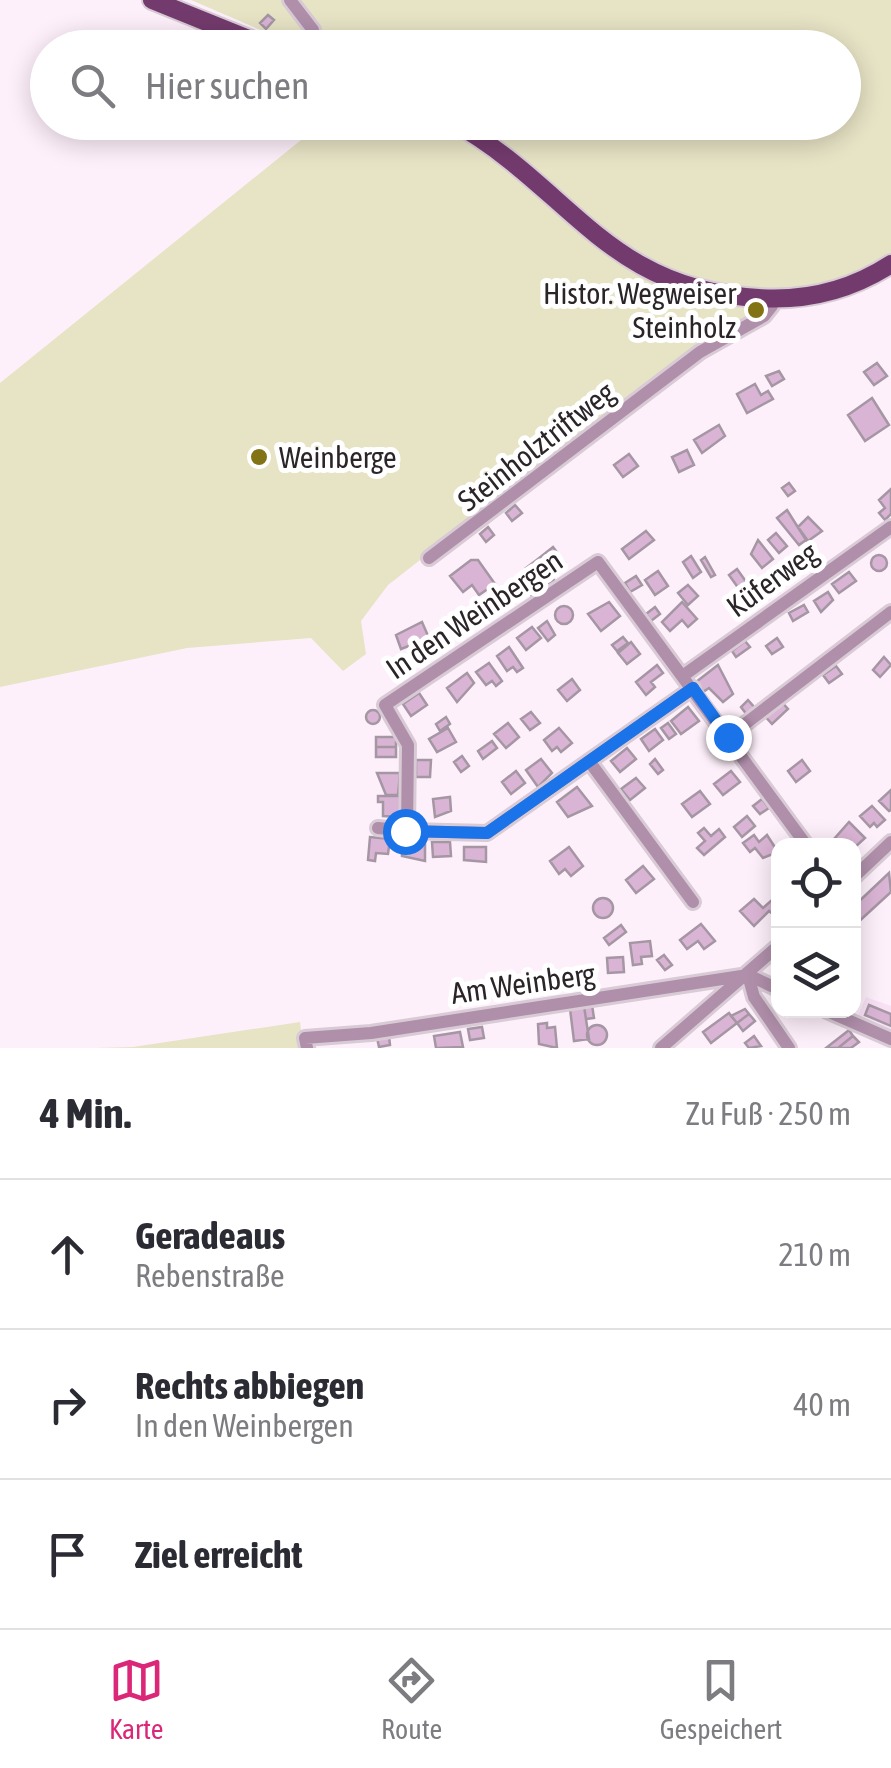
<!DOCTYPE html>
<html lang="de">
<head>
<meta charset="utf-8">
<style>
  :root { --surface:#fff; --page:#f2f2f3; --text:#2b2b33; --muted:#7c7c81; --line:#e1e1e2; --accent:#db2777 }
  body { margin:0; font-family:"Asap Condensed",sans-serif; background:var(--page); color:var(--text) }
  .controls { position:absolute; right:30px; bottom:30px; display:grid; overflow:hidden; border-radius:20px; box-shadow:0 5px 25px #0003 }
  .controls button { width:90px; height:90px; display:grid; place-items:center; padding:0; border:0; border-bottom:2px solid var(--line); background:var(--surface); color:var(--text); font:50px sans-serif }
  .stop { position:absolute; width:30px; height:30px; margin:-22px; border:8px solid #1a73e8; border-radius:50%; background:#fff }
  .stop.end { background:#1a73e8; border-color:#fff; box-shadow:0 2px 10px #0008 }
  .list { margin:0; padding:0; list-style:none }
  h2 { display:flex; justify-content:space-between; align-items:center; height:130px; margin:0; padding:0 40px; font-size:42px }
  h2 small { font-size:32px; font-weight:400; color:var(--muted) }
  .list li { display:grid; grid-template-columns:65px 1fr auto; gap:30px; align-items:center; box-sizing:border-box; height:150px; padding:0 40px; border-top:2px solid var(--line) }
  .list b { display:block; font-size:38px; white-space:nowrap }
  .list p { margin:0; font-size:32px; white-space:nowrap; color:var(--muted) }
  .list em { font-size:32px; font-style:normal; color:var(--muted) }
  .icon { flex:none; width:55px; height:55px; fill:none; stroke:currentColor; stroke-width:2; stroke-linecap:round; stroke-linejoin:round }
  .map { position:relative; flex:none; width:891px; height:1048px; overflow:hidden }
  .search { position:absolute; background:var(--surface); box-shadow:0 5px 25px #0003; left:30px; right:30px; top:30px; height:110px; display:flex; align-items:center; gap:25px; box-sizing:border-box; padding:0 35px; border-radius:55px; color:var(--muted); font-size:38px }
  .sheet { height:580px; background:var(--surface) }
  nav { display:flex; justify-content:space-around; align-items:center; box-sizing:border-box; height:140px; border-top:2px solid var(--line); background:var(--surface); font-size:28px; color:var(--muted) }
  nav a { display:grid; justify-items:center; gap:5px }
  nav .on { color:var(--accent) }
  .map>svg:first-child { display:block }
  .built { fill:#f8e1f5 }
  .green { fill:#e7e3c5 }
  .building { fill:#dab4d4; stroke:#a596a3; stroke-width:2.5 }
  .lines { fill:none; stroke-linecap:round; stroke-linejoin:round }
  .minor-casing { stroke:#d8cbd5; stroke-width:18 }
  .major-casing { stroke:#d8cbd5; stroke-width:22 }
  .minor { stroke:#b08fab; stroke-width:12 }
  .major { stroke:#733b6d; stroke-width:18 }
  .route { stroke:#1a73e8; stroke-width:12 }
  .poi-dot { fill:#827315; stroke:#fff; stroke-width:4 }
  .labels { text-anchor:middle; dominant-baseline:central; stroke-width:10; stroke-linejoin:round; paint-order:stroke }
  .poi-label { font-size:30px; fill:#2b252a; stroke:#fff; text-anchor:end }
  .street-label { font-size:30px; fill:#2b252a; stroke:#fff }
</style>
</head>
<body>
<div class="map">
<svg width="891" height="1048" viewBox="0 0 891 1048">
  <rect width="100%" height="100%" fill="#fef0fb"/>
  <!-- built -->
  <path class="built" d="M866,997L891,1006V1032L857,1018Z"/>
  <!-- green -->
  <path class="green" d="M191,0H891V257L846,282L760,293L759,313L683,355L388,585L361,621L366,654L343,671L311,638L187,648L0,687V383L322,123L844,122V48H326L324,38L311,36L300,47Z
    M300,1022L303,1048H94L133,1047Z"/>
  <!-- building -->
  <path class="building" d="M268,15L274,20L266,29L260,23Z
    M877,363L887,376L874,385L864,372Z
    M779,371L784,379L772,386L766,376Z
    M755,384L761,395L768,391L773,399L747,413L737,394Z
    M872,398L889,425L865,441L848,415Z
    M719,425L725,436L702,453L694,440Z
    M687,450L694,465L679,472L672,457Z
    M629,454L638,466L623,477L614,465Z
    M789,483L795,491L788,496L782,488Z
    M891,489V514L885,520L879,513L885,508L879,500Z
    M515,505L522,513L512,521L506,513Z
    M787,510L806,540L799,545L777,518Z
    M808,517L822,531L808,541L798,527Z
    M488,527L494,535L486,542L480,534Z
    M646,531L654,540L629,559L622,549Z
    M776,533L787,546L779,553L768,540Z
    M758,540L773,559L762,568L751,554Z
    M553,547L565,563L550,574L538,559Z
    M871 563a8 8 0 1 1 16 0a8 8 0 1 1-16 0Z
    M691,556L701,572L693,578L683,562Z
    M705,557L715,575L711,577L701,560Z
    M538,559L552,576L537,583L526,568Z
    M471,560H478L495,584L479,595L472,585L463,592L450,576Z
    M737,569L747,583L739,589L729,575Z
    M658,571L668,586L655,595L645,580Z
    M849,572L856,581L839,593L832,584Z
    M636,576L642,585L630,592L625,583Z
    M554,580L558,585L534,599L528,591Z
    M688,585L698,596L688,605L678,593Z
    M828,592L833,600L821,612L814,601Z
    M609,602L620,616L601,631L588,614Z
    M682,602L697,619L688,627L682,620L670,631L662,622Z
    M804,605L808,612L793,621L789,613Z
    M555 615a9 9 0 1 1 18 0a9 9 0 1 1-18 0Z
    M655,607L660,614L651,621L646,614Z
    M547,621L555,635L548,641L538,628Z
    M422,622L429,638L401,649L396,635Z
    M532,627L541,638L526,650L517,638Z
    M623,637L628,643L617,651L612,645Z
    M777,638L783,647L772,654L766,646Z
    M745,641L750,647L736,657L732,651Z
    M631,642L640,654L627,664L618,653Z
    M509,647L523,668L517,672L513,667L507,671L497,656Z
    M884,657L891,665L880,677L873,670Z
    M489,663L502,681L496,686L492,681L486,685L476,672Z
    M657,665L663,673L651,682L655,687L646,695L636,682Z
    M718,665L733,694L723,702L709,688L703,692L696,682Z
    M836,666L842,674L829,683L823,675Z
    M467,673L474,683L457,702L447,688Z
    M572,679L580,690L567,701L558,690Z
    M419,693L427,705L411,716L403,704Z
    M779,699L788,709L772,724L763,714Z
    M748,700L755,708L747,715L741,707Z
    M688,707L699,721L681,734L671,721Z
    M366 717a7 7 0 1 1 14 0a7 7 0 1 1-14 0Z
    M531,712L540,723L530,730L521,719Z
    M446,717L450,724L440,731L436,724Z
    M508,723L519,737L506,748L494,734Z
    M668,723L676,734L669,739L661,728Z
    M448,728L456,742L437,752L429,739Z
    M559,728L572,743L561,752L557,747L552,751L544,740Z
    M655,729L663,740L649,751L641,739Z
    M376,737H396V747H376Z
    M492,741L497,748L483,759L478,751Z
    M376,747H396V757H376Z
    M627,748L636,759L620,772L611,761Z
    M462,756L469,766L461,772L454,762Z
    M541,759L552,773L538,787L526,770Z
    M655,759L663,770L658,774L650,764Z
    M416,760H431L430,777H416Z
    M802,760L810,771L796,782L788,771Z
    M516,771L525,783L511,794L502,782Z
    M731,771L740,782L723,795L714,784Z
    M377,773H400L398,795H386Z
    M636,778L645,788L630,800L621,789Z
    M577,787L592,806L568,817L557,802Z
    M891,790V810L889,811L879,801Z
    M700,791L710,804L692,817L682,804Z
    M378,796H400V817L383,816V802H378Z
    M450,797L451,811L435,817L433,799Z
    M762,799L769,808L760,814L753,806Z
    M872,806L885,820L877,827L874,823L870,827L860,816Z
    M747,816L755,826L742,837L734,827Z
    M849,822L865,838L854,848L835,838Z
    M704,828L711,836L719,829L725,837L704,855L697,848L705,841L698,833Z
    M754,835L759,842L767,835L778,852L763,858L755,848L750,852L743,843Z
    M370,837L390,839L388,854L376,853L375,861L368,860Z
    M402,841H425V861L402,856Z
    M432,842H450L451,856L433,857Z
    M464,847H486V862L464,860Z
    M569,847L583,866L571,876L565,869L559,874L550,861Z
    M643,866L654,879L636,893L626,880Z
    M889,873L891,892L855,925L854,906Z
    M593 908a10 10 0 1 1 20 0a10 10 0 1 1-20 0Z
    M754,899L763,908L772,900L778,907V918L769,911L754,926L740,911Z
    M701,924L715,941L704,949L698,941L687,949L680,940Z
    M621,925L626,932L609,945L604,938Z
    M650,941L652,956L641,957L642,964L633,965L630,943Z
    M664,955L672,965L665,970L657,960Z
    M623,957L624,972L608,973L607,958Z
    M592,1005L594,1018L586,1019L584,1006Z
    M869,1005L891,1014V1026L865,1015Z
    M584,1006L589,1039L574,1041L570,1009Z
    M745,1009L749,1014L737,1023L731,1016Z
    M729,1013L737,1023L711,1043L703,1032Z
    M749,1014L755,1021L743,1031L737,1023Z
    M547,1023V1028L555,1027L557,1048L539,1044L538,1024Z
    M587 1035a10 10 0 1 1 20 0a10 10 0 1 1-20 0Z
    M482,1027L484,1038L470,1040L468,1029Z
    M849,1030L853,1036L838,1048H826Z
    M460,1032L463,1047L436,1048L434,1036Z
    M389,1036L390,1045L379,1047L377,1038Z
    M754,1036L761,1046L749,1048L745,1043Z
    M853,1036L859,1042L851,1048H838Z"/>
  <g class="lines">
    <defs>
      <path id="minor" d="M290,0L313,30V48
        M429,558L700,352L764,316L772,306
        M684,675L891,527
        M693,688L487,833L407,831L408,745L385,705L598,562L807,846
        M728,737L891,612
        M589,761L693,902
        M378,828L407,831
        M854,877L891,842
        M748,975L754,997L789,1048
        M748,975L778,989
        M827,1011L891,1039
        M307,1048L305,1038L371,1033L748,975
        M661,1048L778,946"/>
      <path id="major" d="M152,0L271,48
        M453,122C570,187 606,290 759,298C807,301 851,290 891,264"/>
    </defs>
    <!-- minor casing -->
    <use href="#minor" class="minor-casing"/>
    <!-- major casing -->
    <use href="#major" class="major-casing"/>
    <!-- minor -->
    <use href="#minor" class="minor"/>
    <!-- major -->
    <use href="#major" class="major"/>
  </g>
  <g class="lines">
    <!-- route -->
    <path class="route" d="M405,831L487,833L693,688L728,737"/>
  </g>
  <!-- markers -->
  <g class="poi-dot">
    <circle cx="756" cy="310" r="10"/>
    <circle cx="259" cy="457" r="10"/>
  </g>
  <g class="labels">
    <!-- poi labels -->
    <g class="poi-label">
      <text x="736" y="293">Histor. Wegweiser<tspan x="736" dy="34">Steinholz</tspan></text>
      <text x="279" y="457" text-anchor="start">Weinberge</text>
    </g>
    <!-- street labels -->
    <g class="street-label">
      <text transform="translate(536 446) rotate(-38)">Steinholztriftweg</text>
      <text transform="translate(772 579) rotate(-36)">Küferweg</text>
      <text transform="translate(474 614) rotate(-34)">In den Weinbergen</text>
      <text transform="translate(523 983) rotate(-8)">Am Weinberg</text>
    </g>
  </g>
</svg>
<div class="controls">
<button><svg class="icon" aria-label="locate" viewBox="0 0 24 24"><circle cx="12" cy="12" r="6"/><path d="M12 2v4M12 18v4M2 12h4M18 12h4"/></svg></button>
<button><svg class="icon" aria-label="layers" viewBox="0 0 24 24"><path d="M12 4l9 5-9 5-9-5zM3 14l9 5 9-5"/></svg></button>
</div>
<div class="stop" style="left:405px;top:831px"></div>
<div class="stop end" style="left:728px;top:737px"></div>
<div class="search"><svg class="icon" aria-label="search" viewBox="0 0 24 24"><circle cx="10" cy="10" r="6"/><path d="M15 15l6 6"/></svg>Hier suchen</div>
</div>
<section class="sheet">
<h2>4 Min.<small>Zu Fuß · 250 m</small></h2>
<ul class="list">
<li><svg class="icon" aria-label="ahead" viewBox="0 0 24 24"><path d="M12 20V5M6 11l6-6 6 6"/></svg><div><b>Geradeaus</b><p>Rebenstraße</p></div><em>210 m</em></li>
<li><svg class="icon" aria-label="right" viewBox="0 0 24 24"><path d="M7 20v-9h11M14 6l5 5-5 5"/></svg><div><b>Rechts abbiegen</b><p>In den Weinbergen</p></div><em>40 m</em></li>
<li><svg class="icon" aria-label="arrive" viewBox="0 0 24 24"><path d="M6 21V4h12l-3 4 3 4H6"/></svg><div><b>Ziel erreicht</b></div></li>
</ul>
</section>
<nav>
<a class="on"><svg class="icon" aria-label="map" viewBox="0 0 24 24"><path d="M3 6l6-2 6 2 6-2v14l-6 2-6-2-6 2zM9 4v14M15 6v14"/></svg>Karte</a>
<a><svg class="icon" aria-label="directions" viewBox="0 0 24 24"><path d="M12 3l9 9-9 9-9-9zM9 14v-3h6M13 9l2 2-2 2"/></svg>Route</a>
<a><svg class="icon" aria-label="saved" viewBox="0 0 24 24"><path d="M7 4h10v16l-5-4-5 4z"/></svg>Gespeichert</a>
</nav>
</body>
</html>
